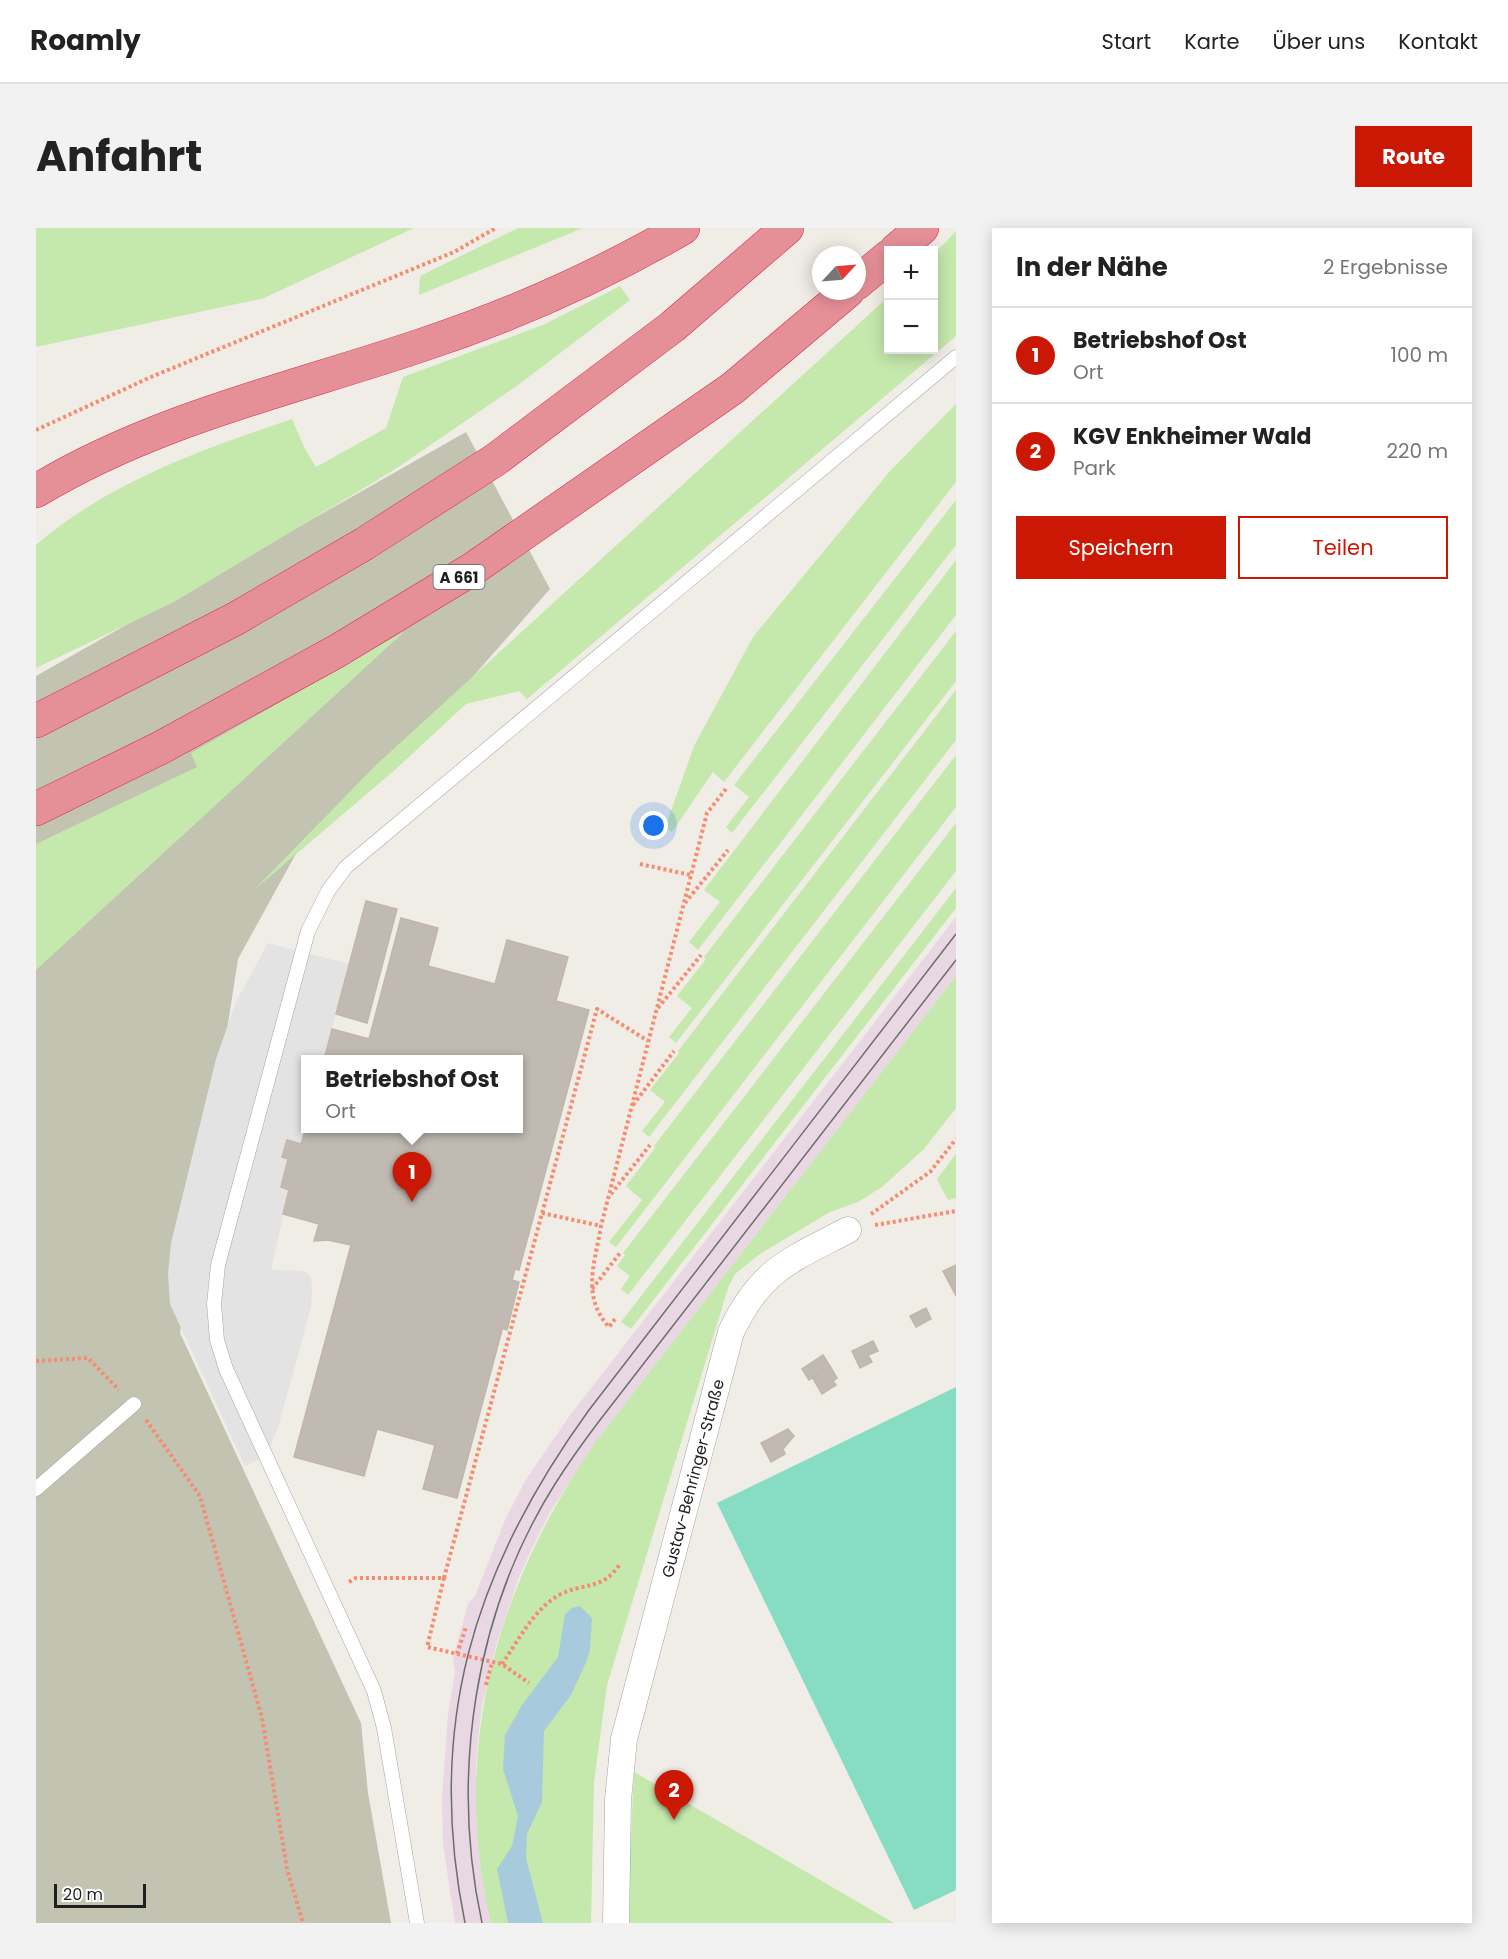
<!DOCTYPE html>
<html lang="de">
<head>
<meta charset="utf-8">
<style>
  :root { --surface:#fff; --page:#f2f2f2; --text:#222; --muted:#767676; --line:#e0e0e0; --accent:#ca1805 }
  body { margin:0; font-family:Poppins,sans-serif; background:var(--page); color:var(--text) }
  .controls { position:absolute; right:18px; top:18px; display:grid; overflow:hidden; border-radius:0px; box-shadow:0 3px 15px #0003 }
  .controls button { width:54px; height:54px; display:grid; place-items:center; padding:0; border:0; border-bottom:2px solid var(--line); background:var(--surface); color:var(--text); font:30px sans-serif }
  .compass { position:absolute; left:776px; top:18px; width:54px; height:54px; border-radius:50%; background:var(--surface); box-shadow:0 3px 15px #0003; rotate:64deg }
  .scale { position:absolute; left:18px; bottom:15px; width:92px; box-sizing:border-box; padding-left:6px; border:3px solid #1f1f1f; border-top:0; font-size:16px; line-height:21px; white-space:nowrap; color:#1f1f1f; -webkit-text-stroke:4px #fff; paint-order:stroke }
  .you { position:absolute; left:618px; top:598px; width:21px; height:21px; margin:-15px; border:4px solid #fff; border-radius:50%; background:#1a73e8; box-shadow:0 0 0 9px #1a73e833 }
  .badge { display:grid; place-items:center; width:39px; height:39px; border-radius:50%; background:var(--accent); color:#fff; font-size:20px; font-weight:700 }
  .pin { position:absolute; translate:-50% -50px; filter:drop-shadow(0 2px 3px #0008) }
  .pin::after { content:''; position:absolute; top:32px; width:21px; height:18px; background:inherit; clip-path:polygon(0 0,100% 0,50% 100%) }
  .popup { position:absolute; left:265px; top:827px; width:222px; height:78px; box-sizing:border-box; display:grid; place-content:center; border-radius:0px; background:var(--surface); filter:drop-shadow(0 2px 4px #0005); font-size:20px; white-space:nowrap; color:var(--muted) }
  .popup b { font-size:22px; color:var(--text) }
  .popup::after { content:''; position:absolute; left:50%; top:100%; margin-left:-12px; border:12px solid transparent; border-top-color:var(--surface) }
  .list { margin:0; padding:0; list-style:none }
  h2 { display:flex; justify-content:space-between; align-items:center; height:78px; margin:0; padding:0 24px; font-size:26px }
  h2 small { font-size:20px; font-weight:400; color:var(--muted) }
  .list li { display:grid; grid-template-columns:39px 1fr auto; gap:18px; align-items:center; box-sizing:border-box; height:96px; padding:0 24px; border-top:2px solid var(--line) }
  .list b { display:block; font-size:22px; white-space:nowrap }
  .list p { margin:0; font-size:20px; white-space:nowrap; color:var(--muted) }
  .list em { font-size:20px; font-style:normal; color:var(--muted) }
  .actions { display:flex; gap:12px; padding:18px 24px }
  .actions a { flex:1; padding:14px 0; border:2px solid var(--accent); border-radius:0px; text-align:center; font-size:21px; color:var(--accent) }
  .actions .main { background:var(--accent); color:#fff }
  .map { position:relative; flex:none; width:920px; height:1695px; overflow:hidden; border-radius:0px }
  header { display:flex; align-items:center; gap:36px; box-sizing:border-box; height:84px; padding:0 30px; background:var(--surface); border-bottom:2px solid var(--line) }
  header strong { font-size:28px }
  nav { display:flex; gap:33px; margin-inline-start:auto; font-size:21px }
  .intro { display:flex; align-items:center; justify-content:space-between; box-sizing:border-box; height:144px; padding:0 36px }
  h1 { margin:0; font-size:42px }
  .button { padding:15px 27px; border-radius:0px; background:var(--accent); color:#fff; font-size:21px; font-weight:700 }
  main { display:flex; gap:36px; padding:0 36px }
  aside { flex:1; background:var(--surface); border-radius:0px; box-shadow:0 3px 15px #0003 }
  .map>svg:first-child { display:block }
  .industrial { fill:#e9d8e4 }
  .construction { fill:#c2c4b1 }
  .grass { fill:#c5e8ad }
  .pitch { fill:#86ddc3 }
  .parking { fill:#e3e3e3 }
  .water { fill:#a7cbdc }
  .building { fill:#c0bab2; stroke:#c1b6a8; stroke-width:1.5 }
  .lines { fill:none; stroke-linecap:round; stroke-linejoin:round }
  .service-casing { stroke:#a6a6a6; stroke-width:15 }
  .minor-casing { stroke:#a6a6a6; stroke-width:27 }
  .motorway-casing { stroke:#d72954; stroke-width:34 }
  .path { stroke:#f78b70; stroke-width:4; stroke-dasharray:3 3; stroke-linecap:butt }
  .service { stroke:#fff; stroke-width:14 }
  .minor { stroke:#fff; stroke-width:26 }
  .motorway { stroke:#e58f97; stroke-width:33 }
  .tram { stroke:#6d6d6d; stroke-width:1.5 }
  .labels { text-anchor:middle; dominant-baseline:central; stroke-width:6; stroke-linejoin:round; paint-order:stroke }
  .shield { fill:#fff; stroke:#626262; stroke-width:1.5 }
  .shield-label { font-size:15px; font-weight:bold; fill:#1f1f1f }
  .street-label { font-size:16px; fill:#1f1f1f; stroke:#fff }
</style>
</head>
<body>
<header>
<strong>Roamly</strong>
<nav><a>Start</a><a>Karte</a><a>Über uns</a><a>Kontakt</a></nav>
</header>
<div class="intro"><h1>Anfahrt</h1><a class="button">Route</a></div>
<main>
<div class="map">
<svg width="920" height="1695" viewBox="0 0 920 1695">
  <rect width="100%" height="100%" fill="#f0ede6"/>
  <!-- industrial -->
  <path class="industrial" d="M920,689V748L561,1212L514,1284L497,1318L482,1351L460,1418L446,1478L442,1510L440,1539L455,1695H419L407,1616L406,1570L412,1486L419,1444L417,1430L432,1376L439,1368L469,1292L489,1253L532,1190Z"/>
  <!-- construction -->
  <path class="construction" d="M430,204L514,361L396,495L262,622L202,731L144,1105L325,1495L332,1565L355,1695H0V448Z"/>
  <!-- grass -->
  <path class="grass" d="M0,0H378L228,70L0,119Z
    M482,0H547L383,67L384,48Z
    M920,3V108L491,471L483,463L430,476L360,541L218,662L340,537L852,69V122H898V26Z
    M584,58L594,72L482,157L358,242L138,374L0,440V317C73,254 167,221 256,191L269,221L280,239L350,200L367,149L507,97Z
    M920,176V254L688,554L677,544L636,604L629,600L658,518L717,409L854,243Z
    M920,272V317L696,605L690,599L713,569L698,557Z
    M920,332V387L662,722L653,714L684,674L668,662Z
    M369,403L0,742V616L161,539L155,525Z
    M920,403V453L640,815L633,809L656,780L641,768L670,731L668,729Z
    M920,462V512L613,909L606,903L629,874L614,862L643,825L642,823Z
    M920,527V579L580,1019L573,1014L606,972L590,958L619,920L618,918Z
    M920,595V643L592,1067L585,1061L594,1048L581,1038L589,1027L587,1025Z
    M920,660V680L595,1101L585,1094Z
    M920,748V880L888,921L846,959L822,974L794,984L724,1026L699,1046L692,1060L571,1457L558,1554L555,1695H455C414,1520 460,1357 561,1212Z
    M920,926V970L912,972L901,951Z
    M598,1544L858,1695H591Z"/>
  <!-- pitch -->
  <path class="pitch" d="M920,1159V1662L878,1682L681,1275Z"/>
  <!-- parking -->
  <path class="parking" d="M232,715L313,736L288,831L270,832V901L265,916L251,912L246,929L252,931L245,959L253,962L235,1042L268,1043L275,1049L276,1059L275,1079L242,1200L229,1229L209,1238L134,1076L132,1046L135,1015L180,831L200,774Z"/>
  <!-- water -->
  <path class="water" d="M544,1378L556,1390L554,1422L551,1432L535,1467L508,1503L506,1574L491,1606L490,1630L507,1695H472L461,1641L476,1618L482,1588L467,1541L469,1507L486,1477L522,1429L529,1386L536,1380Z"/>
  <!-- building -->
  <path class="building" d="M330,673L361,681L331,795L300,786Z
    M365,690L402,700L392,738L459,756L471,712L532,729L520,773L553,782L483,1042L479,1041L476,1052L483,1054L471,1102L463,1099L466,1102L421,1270L387,1261L399,1217L341,1201L328,1248L258,1229L315,1017L292,1012L278,1013L283,996L247,986L253,962L245,959L252,931L246,929L251,912L265,916L270,900H482V832H288L296,801L333,811Z
    M920,1037V1068L907,1043Z
    M890,1080L895,1091L880,1099L874,1088Z
    M837,1113L842,1123L832,1127L836,1134L824,1140L816,1123Z
    M787,1127L794,1138L773,1152L766,1141Z
    M794,1138L801,1150L797,1153L800,1157L786,1166L776,1149Z
    M752,1201L758,1208L747,1221L749,1226L735,1234L725,1215Z"/>
  <g class="lines">
    <defs>
      <path id="service" d="M0,1261L98,1176
        M381,1695L348,1500L338,1463L190,1141L181,1112L178,1076L182,1037L272,703L292,663L310,639L920,129"/>
      <g id="minor">
        <path id="s1" d="M580,1695L582,1572L588,1511L695,1104C725,1041 753,1033 812,1002"/>
      </g>
      <path id="motorway" d="M860,22L886,0
        M821,55L852,29
        M0,263C119,191 256,161 386,117C477,87 564,48 647,0
        M0,493L199,391L328,316L459,232L636,99L751,0
        M0,581L126,519L301,423L438,340L697,160L812,63"/>
    </defs>
    <!-- service casing -->
    <use href="#service" class="service-casing"/>
    <!-- minor casing -->
    <use href="#minor" class="minor-casing"/>
    <!-- motorway casing -->
    <use href="#motorway" class="motorway-casing"/>
    <!-- path -->
    <path class="path" d="M0,202L115,149L418,24L460,0
      M604,636L655,647
      M649,675L692,622
      M622,780L665,727
      M597,877L638,823
      M575,966L614,917
      M506,985L565,998
      M835,986L894,944L920,911
      M839,997L920,983
      M556,1061L584,1025
      M579,1091L573,1099C545,1068 559,1035 565,998L671,585L690,561
      M0,1133L52,1130L83,1162
      M110,1192L164,1268L226,1490L251,1641L267,1695
      M408,1350L561,781L612,813
      M313,1354L320,1350H408L391,1419L466,1436L493,1455
      M421,1426L430,1399
      M466,1436C482,1413 498,1381 523,1367C548,1354 566,1363 584,1336
      M450,1457L456,1434"/>
    <!-- service -->
    <use href="#service" class="service"/>
    <!-- minor -->
    <use href="#minor" class="minor"/>
    <!-- motorway -->
    <use href="#motorway" class="motorway"/>
    <!-- tram -->
    <path class="tram" d="M429,1695C389,1499 437,1342 553,1182L920,706
      M446,1695C414,1547 438,1385 519,1256C533,1234 548,1213 564,1192L920,732"/>
  </g>
  <g class="labels">
    <!-- shield labels -->
    <rect class="shield" x="397.5" y="337" width="51" height="24" rx="4.5"/>
    <g class="shield-label">
      <text x="423" y="349">A 661</text>
    </g>
    <!-- street labels -->
    <g class="street-label">
      <text stroke="none"><textPath href="#s1" startOffset="454">Gustav-Behringer-Straße</textPath></text>
    </g>
  </g>
</svg>
<div class="controls">
<button>+</button>
<button>−</button>
</div>
<svg class="compass" viewBox="-18 -18 36 36"><path d="M0-13l5 13h-10z" fill="#e53935"/><path d="M0 13l5-13h-10z" fill="#767676"/></svg>
<div class="scale">20 m</div>
<div class="you"></div>
<div class="pin badge" style="left:376px;top:974px">1</div>
<div class="popup"><b>Betriebshof Ost</b>Ort</div>
<div class="pin badge" style="left:638px;top:1592px">2</div>
</div>
<aside>
<h2>In der Nähe<small>2 Ergebnisse</small></h2>
<ul class="list">
<li><span class="badge">1</span><div><b>Betriebshof Ost</b><p>Ort</p></div><em>100 m</em></li>
<li><span class="badge">2</span><div><b>KGV Enkheimer Wald</b><p>Park</p></div><em>220 m</em></li>
</ul>
<div class="actions"><a class="main">Speichern</a><a>Teilen</a></div>
</aside>
</main>
</body>
</html>
